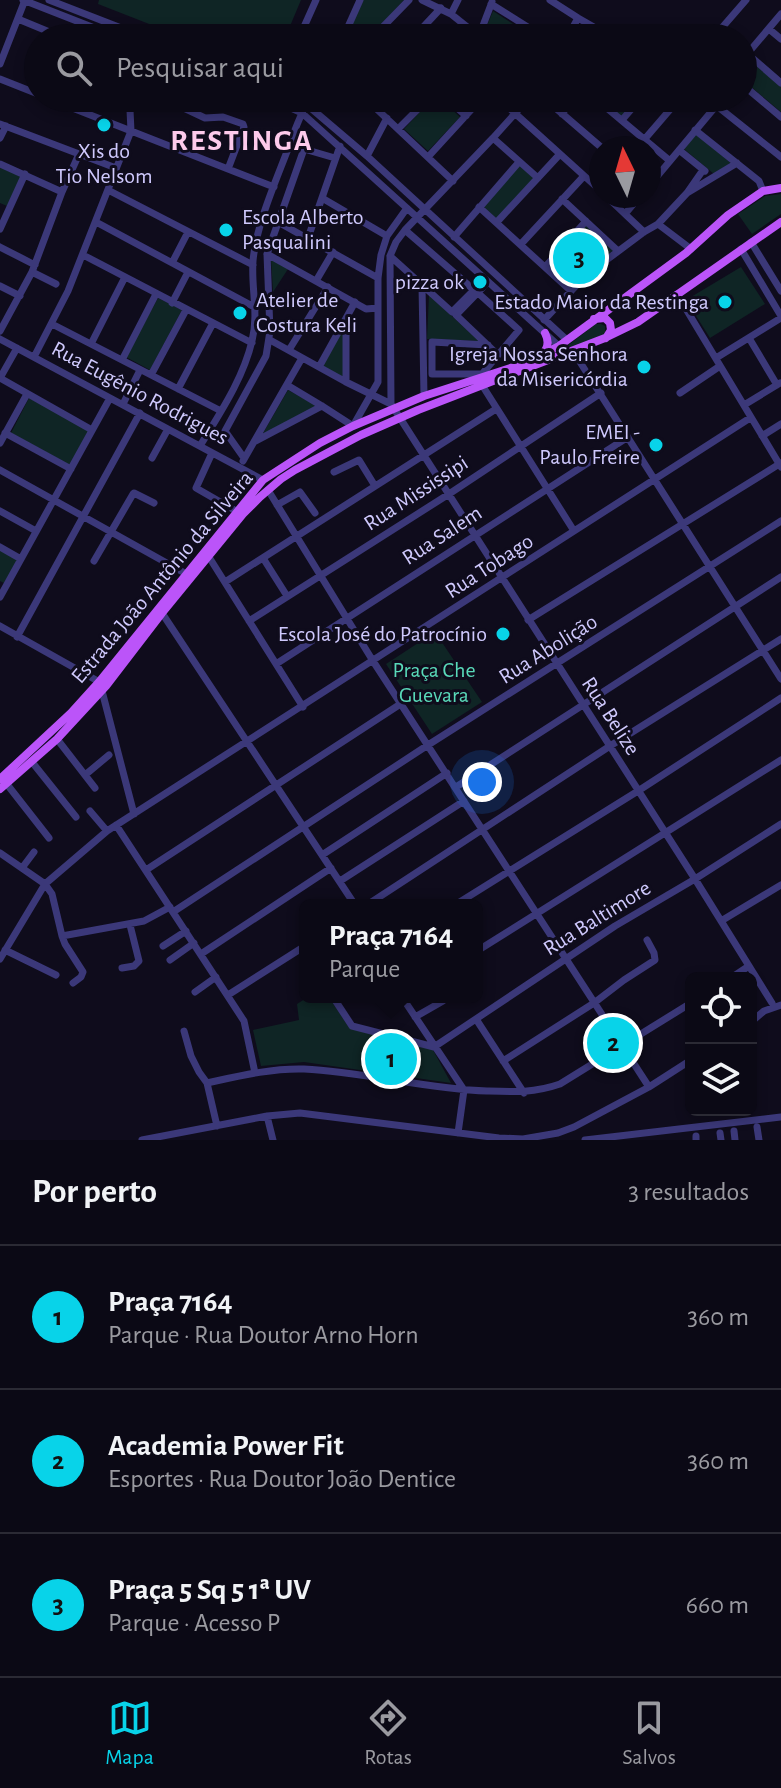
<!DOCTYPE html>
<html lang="pt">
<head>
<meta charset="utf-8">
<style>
  :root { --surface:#0b0915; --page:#14121e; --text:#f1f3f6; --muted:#9a9aa0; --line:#2b2a34; --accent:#08d3e9 }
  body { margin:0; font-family:"Alegreya Sans",sans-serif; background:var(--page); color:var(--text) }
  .controls { position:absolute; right:24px; bottom:24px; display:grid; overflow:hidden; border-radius:12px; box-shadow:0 4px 12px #0003 }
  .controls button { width:72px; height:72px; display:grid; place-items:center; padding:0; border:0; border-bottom:2px solid var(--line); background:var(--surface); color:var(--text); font:40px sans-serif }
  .compass { position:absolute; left:589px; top:136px; width:72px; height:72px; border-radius:50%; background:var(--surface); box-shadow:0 4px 12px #0003; rotate:355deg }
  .you { position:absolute; left:482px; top:782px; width:28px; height:28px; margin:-20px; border:6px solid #fff; border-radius:50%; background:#1a73e8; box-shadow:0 0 0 12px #1a73e833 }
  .badge { display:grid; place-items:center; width:52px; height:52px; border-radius:50%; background:var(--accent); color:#111; font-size:26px; font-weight:700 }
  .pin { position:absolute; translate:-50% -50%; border:4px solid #fff; box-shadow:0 2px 8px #0006 }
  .popup { position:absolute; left:299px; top:899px; width:184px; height:104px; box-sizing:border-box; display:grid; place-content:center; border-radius:12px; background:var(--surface); filter:drop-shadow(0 2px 6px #0005); font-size:26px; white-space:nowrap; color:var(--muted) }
  .popup b { font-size:30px; color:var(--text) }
  .popup::after { content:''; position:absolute; left:50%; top:100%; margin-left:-16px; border:16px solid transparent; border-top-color:var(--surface) }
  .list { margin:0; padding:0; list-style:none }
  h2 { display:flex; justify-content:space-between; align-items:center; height:104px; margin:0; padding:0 32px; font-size:34px }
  h2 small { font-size:26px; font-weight:400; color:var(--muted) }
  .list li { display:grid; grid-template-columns:52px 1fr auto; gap:24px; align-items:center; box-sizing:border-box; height:144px; padding:0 32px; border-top:2px solid var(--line) }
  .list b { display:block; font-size:30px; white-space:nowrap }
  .list p { margin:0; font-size:26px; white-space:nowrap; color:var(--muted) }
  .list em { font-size:26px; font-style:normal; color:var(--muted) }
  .icon { flex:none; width:44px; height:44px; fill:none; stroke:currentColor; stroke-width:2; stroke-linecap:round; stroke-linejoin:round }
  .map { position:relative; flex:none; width:781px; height:1140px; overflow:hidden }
  .search { position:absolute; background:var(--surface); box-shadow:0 4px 12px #0003; left:24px; right:24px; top:24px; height:88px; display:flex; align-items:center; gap:20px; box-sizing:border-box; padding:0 28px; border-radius:44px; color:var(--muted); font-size:30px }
  .sheet { height:536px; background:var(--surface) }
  nav { display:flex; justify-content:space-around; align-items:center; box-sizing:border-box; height:112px; border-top:2px solid var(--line); background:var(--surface); font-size:22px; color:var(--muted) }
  nav a { display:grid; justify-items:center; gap:4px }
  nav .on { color:var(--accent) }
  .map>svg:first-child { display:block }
  .green { fill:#0f2525 }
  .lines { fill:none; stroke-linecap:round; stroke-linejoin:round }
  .minor { stroke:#3b3879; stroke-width:7 }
  .major { stroke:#bb54f9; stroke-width:8 }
  .poi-dot { fill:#08d3e9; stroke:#0f0c1c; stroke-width:3 }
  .labels { text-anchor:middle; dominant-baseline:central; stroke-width:6; stroke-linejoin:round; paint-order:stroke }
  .poi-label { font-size:22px; fill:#cfc9fd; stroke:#0f0c1c; text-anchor:end }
  .street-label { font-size:22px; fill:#cfc9fd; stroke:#0f0c1c }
  .park-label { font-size:22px; fill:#59d9b9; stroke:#0f0c1c }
  .district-label { font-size:30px; font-weight:bold; letter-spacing:2px; fill:#fdcaeb; stroke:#0f0c1c }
</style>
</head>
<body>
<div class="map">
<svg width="781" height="1140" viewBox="0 0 781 1140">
  <rect width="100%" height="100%" fill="#0f0c1c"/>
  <!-- green -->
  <path class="green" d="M99,0H301L285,38H185L98,4Z
    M362,0H404L368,38H360L350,28Z
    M493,11L524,31L520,38H486L483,35Z
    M747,58L781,87V112L743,80V63Z
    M433,98H440L460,117L428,151L404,129Z
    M600,98H637L621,116Z
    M696,134L731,163L714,174L684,149Z
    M519,165L534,178L497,219L483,206Z
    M0,166L22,176L7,206L0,203Z
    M781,194V214L752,234L738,214L765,196Z
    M586,225L614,250L583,273L570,286L548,267Z
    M271,259L288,269L273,292Z
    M741,267L765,304L710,338L686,300Z
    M429,295L479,341L427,339Z
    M158,298L182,310L150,370L126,357Z
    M596,324H601L605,326V332L603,335L573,348L567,346Z
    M343,328L344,378L323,366Z
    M288,390L317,406L262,435Z
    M29,398L89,430L70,465L11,433Z
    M0,550L18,560L4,583L0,581Z
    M435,632L482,702L432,734L386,664Z
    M308,997H329L348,1026L433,1050L451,1083L304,1062L261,1066L253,1030L299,1020L297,1004Z"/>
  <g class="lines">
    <!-- minor -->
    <path class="minor" d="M23,0L120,38
      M49,0L147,38
      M422,0L451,14L481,38
      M550,0L578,18L613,38
      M491,4L545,38
      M451,14L458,0
      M18,19L64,38
      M422,29L432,38
      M769,29L781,39
      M479,36L492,2
      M299,38L316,0
      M343,38L360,0
      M372,38L409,0
      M413,38L441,8
      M567,38L578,18
      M713,38L746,0
      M743,50L781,83
      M743,59L781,14
      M0,64L25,0
      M0,79L38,94
      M743,85L781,117
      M47,98L274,187
      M168,98L171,102L205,118L223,117L243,124L244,127L228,169
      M269,98L302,113L559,346
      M297,98L306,104L367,156L567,340
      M365,98L453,181
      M446,98L466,116
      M498,98L601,191
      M529,98L493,138L405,230L396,242L390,256L391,404L695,879L772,1003
      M544,98L602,148
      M595,98L670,161
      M707,98L781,157
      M562,114L573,98
      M622,120L641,98
      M0,124L116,168
      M398,129L429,98
      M695,130L759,181L763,191
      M0,138L6,126
      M493,138L538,178
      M637,148L680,98
      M679,150L705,171
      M367,156L387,118
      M428,157L482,98
      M0,164L62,192
      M649,186L716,106
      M108,190L253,265
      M687,193L737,163
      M606,196L644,232
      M322,198L387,236
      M562,199L618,251
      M479,207L571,291
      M625,214L640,196
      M96,222L256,308
      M278,222L378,278
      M497,222L560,154
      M658,224L691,249
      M0,229L25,174
      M454,237L519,162
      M308,238L340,146
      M751,242L781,291
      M521,244L584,176
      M0,247L35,265
      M741,249L781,316
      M267,254L366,309L378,308
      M83,255L252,343
      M390,256L452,312L474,290L405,230
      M172,263L188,232
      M545,267L586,221
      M32,272L56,284
      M316,281L333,252
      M0,286L20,296
      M422,286L424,396
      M478,293L519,330L498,355L456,315L488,282
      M677,294L781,467
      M172,303L188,272
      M544,320L585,276L644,232L658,224L687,193L703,170
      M346,322V382
      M52,324L221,411
      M0,331L32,272L62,192L79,154
      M749,338L777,385
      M0,339L263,480
      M270,340L346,382L391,404
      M91,344L125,277
      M488,345L432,342V374H482L498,355
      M17,348L0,378L92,430
      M289,350L328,287
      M573,351L781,679
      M34,357L68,291L131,131L130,110L131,98
      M716,358L781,318
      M122,360L156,294
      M319,367L355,302
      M151,375L186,310
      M287,385L322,406L353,426L378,382V278L381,255L387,236L407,208
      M482,385L574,531
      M178,389L213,323
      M680,393L720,366
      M123,404L140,370
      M744,405L780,383
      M5,433L71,469
      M762,436L781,424
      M254,442L322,406
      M0,443L27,394
      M200,446C220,413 243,379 252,341C259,313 251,289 253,261C256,226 275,183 288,149C294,132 300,114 310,98
      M212,453L196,488L236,511
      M152,458L168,429
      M244,458L225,431L266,356L270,331L267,254L304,149L335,158
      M243,461L302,358
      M0,470L190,576
      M334,472L359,460L375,486
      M268,490L373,661L649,1087
      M277,505L300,492L315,513
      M0,511L36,531
      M0,547L21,559
      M209,557L303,707
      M263,558L287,596
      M94,561L133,494L134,493L154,503
      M225,582L496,409
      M0,597L110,398
      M160,610L355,905
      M528,620L781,463
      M249,621L449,494L601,393
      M0,626L103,684
      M17,637L140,413
      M276,664L628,437
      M102,691L134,814
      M57,739L95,788
      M32,762L76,817
      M85,775L109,755
      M6,783L49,838
      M456,787L781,577
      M90,811L107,831
      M116,825L244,1021L255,1073
      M0,853L45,884L52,894L62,936L144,921L170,907
      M322,855L447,773
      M22,868L34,852
      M146,870L402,703
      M340,881L464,801
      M367,905L610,746L781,639
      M455,905L638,791L781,698
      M173,912L428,745L781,521
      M721,921L781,885
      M62,936L65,944L83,972L81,977L73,983
      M163,946L186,931
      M5,950L56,975
      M477,951L781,760
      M201,954L331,868
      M0,959L45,884L107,831L750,418
      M170,960L194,943
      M122,968L134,966L139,961L130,925
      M731,978L749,966
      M195,992L216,977
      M228,995L305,946
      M333,997L352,1026L434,1047L615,926L695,879L781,824
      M402,997L464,1090L458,1133
      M415,1017L443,1001
      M476,1019L524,1093
      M751,1022L764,1011L781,1005
      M184,1031L191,1056L199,1072L207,1083L217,1126
      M503,1061L594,1003L624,980L655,960L654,953L647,940
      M207,1083C239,1076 272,1068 304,1069C366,1072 426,1089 487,1091C514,1092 534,1093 560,1084L691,1003
      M267,1116L273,1140
      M757,1127L759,1140
      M734,1131L735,1140
      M720,1133L721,1140
      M696,1136V1140
      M142,1140L267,1116L300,1113L499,1138L523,1139L558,1133L574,1127L649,1087L691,1060
      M585,1140L781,1117"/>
    <!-- major -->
    <path class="major" d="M594,319L605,318L610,323L611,330L606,338
      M542,354C549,348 549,341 545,333
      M0,779L71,713L99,682L263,480L320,443L353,426L424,396L526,363L559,346L686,253L728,215L763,191L781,188
      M0,789L57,739L106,686L162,613L243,514L260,497L281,479L295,470L361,435L418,410L605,338L638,322L781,222"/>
  </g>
  <!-- markers -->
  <g class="poi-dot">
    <circle cx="104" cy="125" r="8"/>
    <circle cx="226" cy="230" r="8"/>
    <circle cx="480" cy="282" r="8"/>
    <circle cx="725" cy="302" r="8"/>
    <circle cx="240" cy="313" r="8"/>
    <circle cx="644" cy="367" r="8"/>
    <circle cx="656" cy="445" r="8"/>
    <circle cx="503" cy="634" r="8"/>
  </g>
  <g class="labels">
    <!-- poi labels -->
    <g class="poi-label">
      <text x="104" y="151" text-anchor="middle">Xis do<tspan x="104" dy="25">Tio Nelsom</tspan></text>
      <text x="242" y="217" text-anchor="start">Escola Alberto<tspan x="242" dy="25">Pasqualini</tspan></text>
      <text x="464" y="282">pizza ok</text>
      <text x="256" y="300" text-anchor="start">Atelier de<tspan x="256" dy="25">Costura Keli</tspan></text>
      <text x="709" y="302">Estado Maior da Restinga</text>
      <text x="628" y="354">Igreja Nossa Senhora<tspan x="628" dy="25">da Misericórdia</tspan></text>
      <text x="640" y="432">EMEI -<tspan x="640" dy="25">Paulo Freire</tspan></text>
      <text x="487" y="634">Escola José do Patrocínio</text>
    </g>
    <!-- street labels -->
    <g class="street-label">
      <text transform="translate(140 393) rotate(28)">Rua Eugênio Rodrigues</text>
      <text transform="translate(416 493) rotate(-33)">Rua Mississipi</text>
      <text transform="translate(442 535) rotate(-33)">Rua Salem</text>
      <text transform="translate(489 566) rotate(-33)">Rua Tobago</text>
      <text transform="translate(162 577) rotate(-50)">Estrada João Antônio da Silveira</text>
      <text transform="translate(548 649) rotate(-32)">Rua Abolição</text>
      <text transform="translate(611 716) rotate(57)">Rua Belize</text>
      <text transform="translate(597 918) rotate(-32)">Rua Baltimore</text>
    </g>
    <!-- park labels -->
    <g class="park-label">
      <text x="434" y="670">Praça Che<tspan x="434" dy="25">Guevara</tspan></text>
    </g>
    <!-- district labels -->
    <g class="district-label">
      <text x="242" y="141">RESTINGA</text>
    </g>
  </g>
</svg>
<div class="controls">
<button><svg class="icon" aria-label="locate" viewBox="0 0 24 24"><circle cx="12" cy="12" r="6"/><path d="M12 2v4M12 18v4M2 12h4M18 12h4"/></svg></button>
<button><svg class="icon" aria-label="layers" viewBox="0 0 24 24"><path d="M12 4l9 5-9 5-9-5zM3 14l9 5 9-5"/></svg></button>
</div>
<svg class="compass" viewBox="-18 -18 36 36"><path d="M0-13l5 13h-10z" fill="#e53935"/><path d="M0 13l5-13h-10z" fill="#9a9aa0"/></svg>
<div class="you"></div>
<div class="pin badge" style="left:391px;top:1059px">1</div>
<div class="popup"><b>Praça 7164</b>Parque</div>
<div class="pin badge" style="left:613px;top:1043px">2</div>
<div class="pin badge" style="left:579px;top:258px">3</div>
<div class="search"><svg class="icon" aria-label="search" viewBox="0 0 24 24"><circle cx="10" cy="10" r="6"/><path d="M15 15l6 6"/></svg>Pesquisar aqui</div>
</div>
<section class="sheet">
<h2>Por perto<small>3 resultados</small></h2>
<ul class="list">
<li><span class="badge">1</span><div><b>Praça 7164</b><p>Parque · Rua Doutor Arno Horn</p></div><em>360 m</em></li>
<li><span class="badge">2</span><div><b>Academia Power Fit</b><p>Esportes · Rua Doutor João Dentice</p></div><em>360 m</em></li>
<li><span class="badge">3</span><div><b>Praça 5 Sq 5 1ª UV</b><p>Parque · Acesso P</p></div><em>660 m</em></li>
</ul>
</section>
<nav>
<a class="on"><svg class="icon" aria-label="map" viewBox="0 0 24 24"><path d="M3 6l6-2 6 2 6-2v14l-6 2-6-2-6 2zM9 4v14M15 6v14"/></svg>Mapa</a>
<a><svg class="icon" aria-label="directions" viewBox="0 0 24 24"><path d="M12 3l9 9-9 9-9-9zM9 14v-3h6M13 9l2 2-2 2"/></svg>Rotas</a>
<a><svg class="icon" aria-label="saved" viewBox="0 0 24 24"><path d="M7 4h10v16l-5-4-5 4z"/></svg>Salvos</a>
</nav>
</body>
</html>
